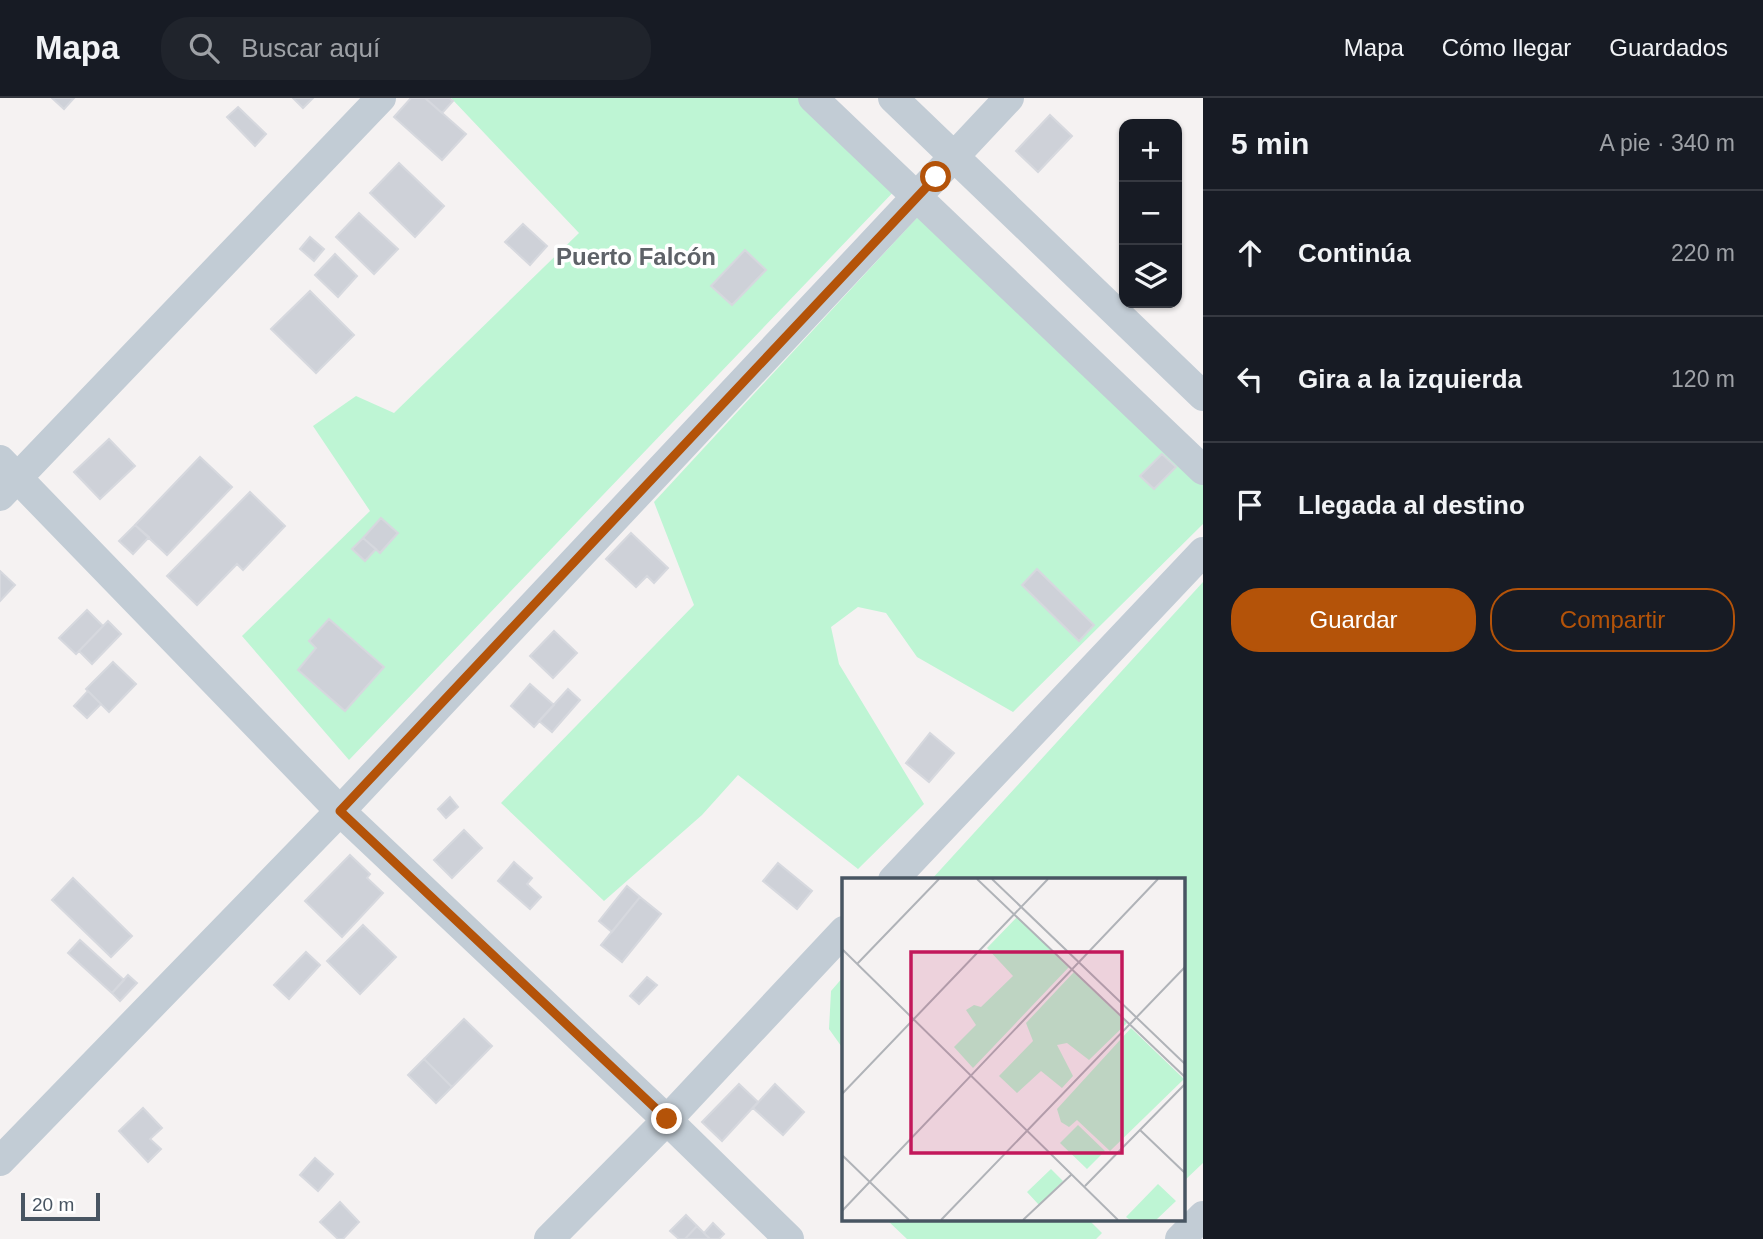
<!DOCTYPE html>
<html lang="es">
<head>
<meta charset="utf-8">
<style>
  :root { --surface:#171b24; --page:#20242c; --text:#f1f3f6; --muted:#9ea1a6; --line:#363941; --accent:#b45309 }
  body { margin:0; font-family:Arial,sans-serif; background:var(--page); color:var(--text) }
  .controls { position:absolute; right:21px; top:21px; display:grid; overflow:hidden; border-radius:14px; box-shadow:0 2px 5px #0004 }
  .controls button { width:63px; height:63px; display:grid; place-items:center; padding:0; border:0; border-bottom:2px solid var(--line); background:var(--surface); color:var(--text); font:35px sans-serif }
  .scale { position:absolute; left:21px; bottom:18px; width:79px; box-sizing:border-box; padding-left:7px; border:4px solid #485562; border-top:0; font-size:19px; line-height:24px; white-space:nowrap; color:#485562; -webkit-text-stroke:5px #fff; paint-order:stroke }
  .stop { position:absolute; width:21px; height:21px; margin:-16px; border:5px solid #b45309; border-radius:50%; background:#fff }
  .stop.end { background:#b45309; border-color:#fff; box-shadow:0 2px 7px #0008 }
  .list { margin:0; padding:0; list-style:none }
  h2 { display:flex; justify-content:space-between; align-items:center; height:91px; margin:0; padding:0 28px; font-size:30px }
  h2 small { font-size:23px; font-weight:400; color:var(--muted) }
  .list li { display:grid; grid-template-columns:46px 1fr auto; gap:21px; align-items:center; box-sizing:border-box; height:126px; padding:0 28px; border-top:2px solid var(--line) }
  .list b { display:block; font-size:26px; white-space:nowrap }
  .list em { font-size:23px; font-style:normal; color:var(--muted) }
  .actions { display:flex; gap:14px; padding:21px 28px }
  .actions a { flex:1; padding:16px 0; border:2px solid var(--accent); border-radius:28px; text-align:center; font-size:24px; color:var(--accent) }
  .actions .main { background:var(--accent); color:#fff }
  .icon { flex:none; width:38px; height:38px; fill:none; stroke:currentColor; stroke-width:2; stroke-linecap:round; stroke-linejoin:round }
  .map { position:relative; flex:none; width:1203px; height:1141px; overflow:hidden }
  header { display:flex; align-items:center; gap:42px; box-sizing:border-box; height:98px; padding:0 35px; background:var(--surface); border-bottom:2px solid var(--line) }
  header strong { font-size:33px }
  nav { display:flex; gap:38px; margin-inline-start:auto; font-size:24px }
  .search { width:490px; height:63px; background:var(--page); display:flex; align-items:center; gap:18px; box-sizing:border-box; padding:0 24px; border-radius:28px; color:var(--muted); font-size:26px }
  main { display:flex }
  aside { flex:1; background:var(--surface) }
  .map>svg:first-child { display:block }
  .green { fill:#bef5d4 }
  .building { fill:#ced1d8; stroke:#d6d8de; stroke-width:2 }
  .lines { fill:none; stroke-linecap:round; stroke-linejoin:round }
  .minor { stroke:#c2ccd5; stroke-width:30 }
  .route { stroke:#b45309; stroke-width:9 }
  .labels { text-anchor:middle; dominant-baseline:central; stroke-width:7; stroke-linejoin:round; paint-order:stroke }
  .quarter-label { font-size:24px; font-weight:bold; fill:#5e6268; stroke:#fff }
  .inset-road { fill:none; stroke:#b0b3b8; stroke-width:2 }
  .view { fill:#c2185b; fill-opacity:0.15; stroke:#c2185b; stroke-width:3.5 }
  .inset-edge { fill:none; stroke:#485562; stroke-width:3.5 }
</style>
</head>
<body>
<header>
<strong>Mapa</strong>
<div class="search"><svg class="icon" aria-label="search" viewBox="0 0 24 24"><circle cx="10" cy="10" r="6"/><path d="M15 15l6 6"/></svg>Buscar aquí</div>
<nav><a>Mapa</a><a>Cómo llegar</a><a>Guardados</a></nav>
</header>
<main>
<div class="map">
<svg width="1203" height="1141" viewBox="0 0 1203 1141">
  <rect width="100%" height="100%" fill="#f5f2f2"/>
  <!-- green -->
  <path class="green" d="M451,0H811L901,86L349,662L242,538L370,413L313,328L356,298L394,315L579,135Z
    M925,111L1203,377V426L1013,614L917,559L886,515L858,509L831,529L839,566L924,706L858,771L738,677L702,717L604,803L501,705L694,507L654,404Z
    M1203,484V1065L1184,1083V782H931Z
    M844,878V952L829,931L831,893Z
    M887,1122H1089L1102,1135L1096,1141H907Z"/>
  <!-- building -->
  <path class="building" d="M52,0H74L64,11Z
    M293,0H313L303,10Z
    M411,0H425L466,36L442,62L394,19Z
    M425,0H449L453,3L442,15Z
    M238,9L266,36L255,48L227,19Z
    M1050,17L1072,38L1038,74L1016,53Z
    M399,65L444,108L415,139L370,95Z
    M359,115L398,151L374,176L336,139Z
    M523,126L547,148L530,167L505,144Z
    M310,139L324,151L314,163L300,151Z
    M745,152L766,172L732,207L711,188Z
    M335,156L357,178L338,199L315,177Z
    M310,193L354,237L316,275L271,231Z
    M109,341L135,368L100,401L74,374Z
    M1162,356L1176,369L1154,391L1140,378Z
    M200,359L232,389L167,457L135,427Z
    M250,394L285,428L243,472L237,466L197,507L167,478Z
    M381,420L398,435L380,455L363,440Z
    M135,427L149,439L133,456L119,443Z
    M631,435L668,470L654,485L647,478L636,489L606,461Z
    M363,440L376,451L365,463L352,451Z
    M1037,471L1094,527L1079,543L1022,487Z
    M0,473L15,487L0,503Z
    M87,512L103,528L76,556L59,540Z
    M329,521L384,569L345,613L298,572L316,550L309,543Z
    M108,523L121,536L92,566L79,553Z
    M554,533L577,555L553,580L530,558Z
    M113,564L136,586L109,614L86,591Z
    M530,586L554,607L534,629L511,608Z
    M568,591L580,602L552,634L539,623Z
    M88,593L101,606L87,620L74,608Z
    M930,635L954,655L929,684L906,665Z
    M450,699L458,709L446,720L438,711Z
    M464,732L482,750L452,780L434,762Z
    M350,757L370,776L367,780L383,795L342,839L305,803Z
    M514,764L532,780L527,786L541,799L530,811L498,783Z
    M778,765L812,793L797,811L763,783Z
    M73,780L132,838L111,859L52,802Z
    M627,788L640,799L612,834L599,823Z
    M640,799L661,816L622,864L601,847Z
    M363,827L396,859L360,896L327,863Z
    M80,842L124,882L112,895L68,855Z
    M306,854L320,867L289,901L274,887Z
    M128,877L137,885L120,903L112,895Z
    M647,879L657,887L639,906L630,898Z
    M464,921L492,948L452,989L424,961Z
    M424,961L452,989L436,1005L408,977Z
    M739,986L758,1004L722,1043L702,1024Z
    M775,986L804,1014L783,1037L753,1010Z
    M143,1010L162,1030L150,1041L161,1051L148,1064L119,1033Z
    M315,1060L333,1076L318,1093L300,1077Z
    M340,1104L359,1124L343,1141H338L320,1124Z
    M686,1117L697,1128L685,1141H679L670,1133Z
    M713,1125L724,1136L719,1141H710L704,1135Z
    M697,1128L710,1141H685Z"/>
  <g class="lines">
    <!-- minor -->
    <path class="minor" d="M813,0L1203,372
      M893,0L1203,298
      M0,362L340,713L667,1022L789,1141
      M0,398L381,0
      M893,782L1203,454
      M0,1063L340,713L1009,0
      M549,1141L667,1022L844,833
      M1180,1141L1203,1118"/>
  </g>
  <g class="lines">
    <!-- route -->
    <path class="route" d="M667,1021L340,713L936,79"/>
  </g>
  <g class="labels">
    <!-- quarter labels -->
    <g class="quarter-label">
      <text x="636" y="158">Puerto Falcón</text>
    </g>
  </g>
  <!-- overview -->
  <g transform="translate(842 780)">
    <rect width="343" height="343" fill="#f5f2f2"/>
    <path d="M175,39L227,89L131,190L112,169L134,147L124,132L132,127L139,129L171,98L145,70ZM232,94L285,145L247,182L225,165L215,167L231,198L220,210L199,193L175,215L157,198L191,163L184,145ZM289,150L342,201L268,273L235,242L227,249L219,244L215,231ZM236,247L263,273L245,291L218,265ZM209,291L221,303L197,327L185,314ZM316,306L334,323L314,342H288L284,339Z" fill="#bef5d4"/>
    <path class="inset-road" d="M135,1L343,199M150,1L343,186M0,71L276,342M15,86L97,1M0,216L206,1M298,252L343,295M0,277L67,342M243,308L343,206M0,333L316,1M99,342L343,89M181,342L230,296"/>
    <path class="view" d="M69,74H280V275H69Z"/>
    <rect width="343" height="343" class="inset-edge"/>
  </g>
</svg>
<div class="controls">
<button>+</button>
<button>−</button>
<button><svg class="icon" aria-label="layers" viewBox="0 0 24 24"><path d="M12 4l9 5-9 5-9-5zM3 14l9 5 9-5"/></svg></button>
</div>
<div class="scale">20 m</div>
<div class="stop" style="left:936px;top:79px"></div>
<div class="stop end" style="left:667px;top:1021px"></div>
</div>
<aside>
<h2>5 min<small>A pie · 340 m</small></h2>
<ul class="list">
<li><svg class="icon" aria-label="ahead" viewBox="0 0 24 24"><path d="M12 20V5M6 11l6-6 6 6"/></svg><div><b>Continúa</b></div><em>220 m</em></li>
<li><svg class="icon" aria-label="left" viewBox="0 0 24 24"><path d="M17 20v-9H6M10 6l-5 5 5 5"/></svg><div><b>Gira a la izquierda</b></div><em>120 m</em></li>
<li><svg class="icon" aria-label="arrive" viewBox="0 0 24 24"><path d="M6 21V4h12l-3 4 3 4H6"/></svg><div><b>Llegada al destino</b></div></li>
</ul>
<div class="actions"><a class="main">Guardar</a><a>Compartir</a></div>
</aside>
</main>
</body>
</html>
